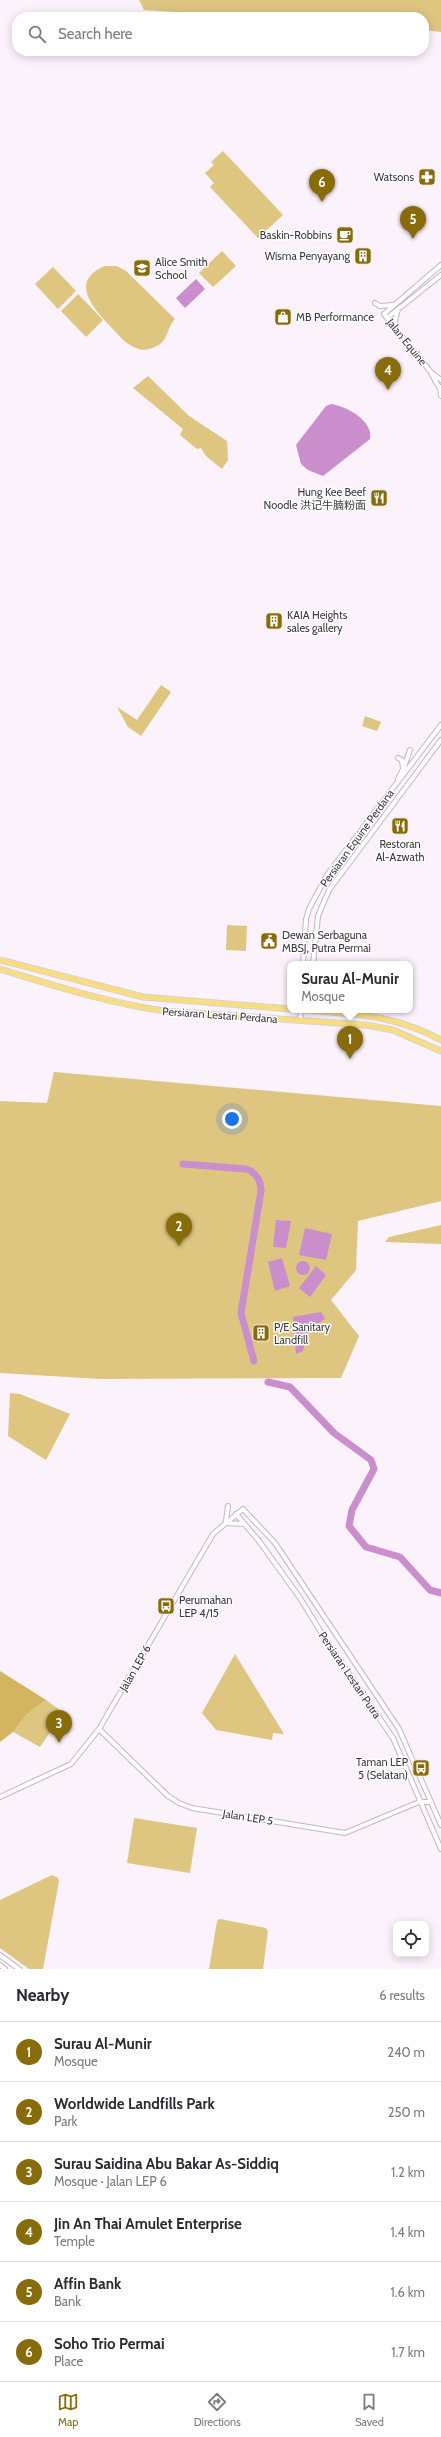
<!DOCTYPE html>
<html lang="en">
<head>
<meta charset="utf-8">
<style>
  :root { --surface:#fff; --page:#f2f2f3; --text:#2b2b33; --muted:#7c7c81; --line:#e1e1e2; --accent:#876c09 }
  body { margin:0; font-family:Cabin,"Noto Sans SC",sans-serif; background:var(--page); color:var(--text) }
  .controls { position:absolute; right:12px; bottom:12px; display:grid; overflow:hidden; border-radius:8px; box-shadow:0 2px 10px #0003 }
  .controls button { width:36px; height:36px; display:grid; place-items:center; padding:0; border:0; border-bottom:1px solid var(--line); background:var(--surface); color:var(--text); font:20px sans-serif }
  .you { position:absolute; left:232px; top:1119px; width:14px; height:14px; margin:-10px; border:3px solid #fff; border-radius:50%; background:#1a73e8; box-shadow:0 0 0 6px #1a73e833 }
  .badge { display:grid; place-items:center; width:26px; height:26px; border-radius:50%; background:var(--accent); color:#fff; font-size:13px; font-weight:700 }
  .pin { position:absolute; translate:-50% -33px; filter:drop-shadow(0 1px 2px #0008) }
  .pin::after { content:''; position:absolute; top:21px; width:14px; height:12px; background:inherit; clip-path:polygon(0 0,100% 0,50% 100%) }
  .popup { position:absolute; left:287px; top:961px; width:126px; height:52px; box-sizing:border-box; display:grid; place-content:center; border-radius:8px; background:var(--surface); filter:drop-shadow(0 1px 3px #0005); font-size:13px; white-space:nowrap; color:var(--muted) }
  .popup b { font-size:15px; color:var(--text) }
  .popup::after { content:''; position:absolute; left:50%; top:100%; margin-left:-8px; border:8px solid transparent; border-top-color:var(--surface) }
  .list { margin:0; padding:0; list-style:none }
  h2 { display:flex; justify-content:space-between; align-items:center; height:52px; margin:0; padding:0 16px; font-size:17px }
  h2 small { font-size:13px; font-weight:400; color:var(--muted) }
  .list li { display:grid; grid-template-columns:26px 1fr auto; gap:12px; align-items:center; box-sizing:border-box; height:60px; padding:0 16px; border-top:1px solid var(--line) }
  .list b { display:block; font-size:15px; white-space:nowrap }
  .list p { margin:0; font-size:13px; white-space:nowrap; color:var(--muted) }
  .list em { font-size:13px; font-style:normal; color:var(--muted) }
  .icon { flex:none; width:22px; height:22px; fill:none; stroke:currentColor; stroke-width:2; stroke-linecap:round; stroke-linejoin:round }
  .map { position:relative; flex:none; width:441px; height:1969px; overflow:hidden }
  .search { position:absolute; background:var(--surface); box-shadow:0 2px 10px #0003; left:12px; right:12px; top:12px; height:44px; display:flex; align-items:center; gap:10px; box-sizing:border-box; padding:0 14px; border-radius:16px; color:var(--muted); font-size:15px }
  .sheet { height:412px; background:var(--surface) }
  nav { display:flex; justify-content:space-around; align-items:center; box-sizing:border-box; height:56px; border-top:1px solid var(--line); background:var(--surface); font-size:11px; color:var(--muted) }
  nav a { display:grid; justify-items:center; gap:2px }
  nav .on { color:var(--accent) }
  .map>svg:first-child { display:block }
  .green { fill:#dec580 }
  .forest { fill:#d3b55f }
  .water { fill:#ca8ecd }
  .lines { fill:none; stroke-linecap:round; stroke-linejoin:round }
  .river { stroke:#ca8ecd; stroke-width:7 }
  .minor-casing { stroke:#c1b8c1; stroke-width:6 }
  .major-casing { stroke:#d4d4d5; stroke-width:7 }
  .minor { stroke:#fff; stroke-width:4 }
  .major { stroke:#f9dd7f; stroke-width:5 }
  .labels { text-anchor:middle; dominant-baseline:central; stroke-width:3; stroke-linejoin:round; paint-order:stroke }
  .poi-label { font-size:11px; fill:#3d3a3e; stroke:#fff; text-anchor:start }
  .street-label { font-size:11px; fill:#3d3a3e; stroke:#fff }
</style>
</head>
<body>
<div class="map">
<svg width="441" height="1969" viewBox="0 0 441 1969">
  <rect width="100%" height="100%" fill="#fcf2fc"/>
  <!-- green -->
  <path class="green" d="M139,0H441V32L424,30V17H254L144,10Z
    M223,151L283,215L258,238L210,187L214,183L205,173L214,165L211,162Z
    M222,251L236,266L213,287L199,273Z
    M105,266H116L125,270L175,319C167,327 168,341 157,346C150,350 142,351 136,348C125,344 118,334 110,326C94,309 68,281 105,266Z
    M53,267L76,291L58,309L35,284Z
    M78,294L103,320L86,337L61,311Z
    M148,376L189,416L227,441L228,460L222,469L206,456L201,448L197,449L180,435L183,429L133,388Z
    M161,685L171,692L141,736L128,727L117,707L137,720Z
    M365,716L381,722L377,731L362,726Z
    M227,925L247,926L246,951L226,950Z
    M54,1072L441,1106V1201L358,1221L356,1270L331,1300L359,1336L341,1378L101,1379L0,1373V1101L47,1103Z
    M441,1225V1244L385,1242L389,1237Z
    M10,1393L20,1394L70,1414L46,1460L8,1436Z
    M235,1654L284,1734L273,1733L272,1740L216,1730L202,1713Z
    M46,1700L72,1719L50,1732L40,1747L13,1732L27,1714Z
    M134,1818L197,1828L190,1873L127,1863Z
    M52,1875L58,1878L59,1881L43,1969H29L0,1948V1900Z
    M220,1919L266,1928L268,1931L263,1969H209L217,1921Z"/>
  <!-- forest -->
  <path class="forest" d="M0,1671L46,1700L27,1714L13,1732L0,1742Z"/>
  <!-- water -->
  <path class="water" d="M196,279L205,289L185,308L176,298Z
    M331,404C346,406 374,421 370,439L323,476L308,470L301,464L296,445L326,406Z
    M276,1220L291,1221L286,1248L273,1247Z
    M305,1228L332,1234L326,1260L299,1255Z
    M282,1258L290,1286L275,1291L268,1262Z
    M296 1268a7 7 0 1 1 14 0a7 7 0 1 1-14 0Z
    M316,1266L326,1275L310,1297L299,1288Z
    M321,1312L325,1319L308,1331L303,1351L296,1354L293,1317Z"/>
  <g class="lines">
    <!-- river -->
    <path class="river" d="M183,1164L246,1169C256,1172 261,1181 261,1191L241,1313L254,1361
      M268,1382L290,1387L334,1433L371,1460L374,1469L352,1510L349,1526L366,1547L400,1557L430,1590L441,1593"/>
    <defs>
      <path id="minor" d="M375,303L380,306L393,305
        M387,318L441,275
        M396,329L395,321L398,309
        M432,373L441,380
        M440,387L441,396
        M440,389L430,371L384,314L441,265
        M398,758L402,760L403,769L398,779
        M404,767L410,750
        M303,964L306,919L309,909L327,875L441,725
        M313,964L318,916L329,890L441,740
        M300,1020L301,1010
        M236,1514L259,1541L300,1598L324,1637L393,1738L441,1849
        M226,1521L228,1506
        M225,1523L244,1524
        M99,1729L168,1796L179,1803L192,1808L345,1833L419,1802H431
        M0,1797L71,1764L99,1729L213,1534L243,1509L275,1543L399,1729L441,1825
        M0,1955L19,1969
        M0,1965L5,1969"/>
      <path id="major" d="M0,960L143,997L290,1009
        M0,969C55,986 109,1003 165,1011L366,1025L393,1030L441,1051
        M305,1010C356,1014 395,1015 441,1040"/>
    </defs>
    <!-- minor casing -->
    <use href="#minor" class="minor-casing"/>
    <!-- major casing -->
    <use href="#major" class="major-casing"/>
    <!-- minor -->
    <use href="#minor" class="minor"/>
    <!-- major -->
    <use href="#major" class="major"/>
  </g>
  <!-- icons -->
  <defs>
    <symbol id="pharmacy-square" viewBox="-11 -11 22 22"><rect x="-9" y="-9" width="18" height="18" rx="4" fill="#876c09" stroke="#fff"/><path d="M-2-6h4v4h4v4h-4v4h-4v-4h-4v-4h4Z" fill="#fff"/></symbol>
    <symbol id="cafe-square" viewBox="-11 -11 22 22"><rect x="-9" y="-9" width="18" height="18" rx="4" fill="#876c09" stroke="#fff"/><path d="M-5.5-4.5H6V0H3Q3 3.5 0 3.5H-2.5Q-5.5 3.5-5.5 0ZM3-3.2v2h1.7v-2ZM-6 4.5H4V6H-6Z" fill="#fff"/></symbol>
    <symbol id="building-square" viewBox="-11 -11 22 22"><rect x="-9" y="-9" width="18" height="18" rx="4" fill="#876c09" stroke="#fff"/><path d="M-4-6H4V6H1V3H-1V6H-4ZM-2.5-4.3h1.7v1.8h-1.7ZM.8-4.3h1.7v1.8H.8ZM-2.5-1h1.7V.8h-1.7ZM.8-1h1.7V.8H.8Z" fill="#fff"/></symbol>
    <symbol id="school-square" viewBox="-11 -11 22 22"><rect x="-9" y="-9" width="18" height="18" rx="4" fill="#876c09" stroke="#fff"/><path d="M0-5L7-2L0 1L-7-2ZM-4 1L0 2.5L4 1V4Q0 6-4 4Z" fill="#fff"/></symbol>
    <symbol id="shop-square" viewBox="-11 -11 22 22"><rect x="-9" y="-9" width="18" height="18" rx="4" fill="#876c09" stroke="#fff"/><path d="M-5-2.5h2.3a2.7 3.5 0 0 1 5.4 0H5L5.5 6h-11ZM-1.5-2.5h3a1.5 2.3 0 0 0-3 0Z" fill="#fff"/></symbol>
    <symbol id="restaurant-square" viewBox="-11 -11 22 22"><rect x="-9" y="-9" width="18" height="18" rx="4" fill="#876c09" stroke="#fff"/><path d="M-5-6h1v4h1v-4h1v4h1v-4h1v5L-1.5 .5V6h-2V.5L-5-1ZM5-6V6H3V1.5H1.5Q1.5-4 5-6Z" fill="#fff"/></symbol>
    <symbol id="civic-square" viewBox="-11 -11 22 22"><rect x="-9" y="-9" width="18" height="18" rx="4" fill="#876c09" stroke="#fff"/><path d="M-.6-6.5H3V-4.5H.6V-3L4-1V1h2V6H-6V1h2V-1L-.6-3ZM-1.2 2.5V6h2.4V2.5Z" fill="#fff"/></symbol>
    <symbol id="bus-square" viewBox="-11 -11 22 22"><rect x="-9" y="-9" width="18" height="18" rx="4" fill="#876c09" stroke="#fff"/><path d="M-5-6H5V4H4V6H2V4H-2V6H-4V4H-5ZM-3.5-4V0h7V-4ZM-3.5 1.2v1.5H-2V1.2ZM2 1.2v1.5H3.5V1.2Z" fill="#fff"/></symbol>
  </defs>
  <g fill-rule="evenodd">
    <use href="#pharmacy-square" x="417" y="167" width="20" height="20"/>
    <use href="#cafe-square" x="335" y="225" width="20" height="20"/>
    <use href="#building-square" x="353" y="246" width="20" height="20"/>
    <use href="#school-square" x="132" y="258" width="20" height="20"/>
    <use href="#shop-square" x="273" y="307" width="20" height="20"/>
    <use href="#restaurant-square" x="369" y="488" width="20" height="20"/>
    <use href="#building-square" x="264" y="611" width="20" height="20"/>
    <use href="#restaurant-square" x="390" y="816" width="20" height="20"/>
    <use href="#civic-square" x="259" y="931" width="20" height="20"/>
    <use href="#building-square" x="251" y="1323" width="20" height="20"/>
    <use href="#bus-square" x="156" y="1596" width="20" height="20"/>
    <use href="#bus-square" x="411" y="1758" width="20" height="20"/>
  </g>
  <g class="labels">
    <!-- poi labels -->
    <g class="poi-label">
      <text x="414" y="177" text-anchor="end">Watsons</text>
      <text x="332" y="235" text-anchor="end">Baskin-Robbins</text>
      <text x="350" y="256" text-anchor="end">Wisma Penyayang</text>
      <text x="155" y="262">Alice Smith<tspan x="155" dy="13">School</tspan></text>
      <text x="296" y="317">MB Performance</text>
      <text x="366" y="492" text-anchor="end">Hung Kee Beef<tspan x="366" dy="13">Noodle 洪记牛腩粉面</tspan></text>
      <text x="287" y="615">KAIA Heights<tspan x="287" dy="13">sales gallery</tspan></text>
      <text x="400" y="844" text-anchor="middle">Restoran<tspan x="400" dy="13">Al-Azwath</tspan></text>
      <text x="282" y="935">Dewan Serbaguna<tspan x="282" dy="13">MBSJ, Putra Permai</tspan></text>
      <text x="274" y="1327">P/E Sanitary<tspan x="274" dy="13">Landfill</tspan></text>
      <text x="179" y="1600">Perumahan<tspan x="179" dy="13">LEP 4/15</tspan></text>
      <text x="408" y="1762" text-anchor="end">Taman LEP<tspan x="408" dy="13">5 (Selatan)</tspan></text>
    </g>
    <!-- street labels -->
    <g class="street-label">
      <text transform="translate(407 342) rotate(51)">Jalan Equine</text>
      <text transform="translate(357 838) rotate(-54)">Persiaran Equine Perdana</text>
      <text transform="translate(220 1015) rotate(4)">Persiaran Lestari Perdana</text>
      <text transform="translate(135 1668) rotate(-60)">Jalan LEP 6</text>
      <text transform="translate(350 1675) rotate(56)">Persiaran Lestari Putra</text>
      <text transform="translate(248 1817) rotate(9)">Jalan LEP 5</text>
    </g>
  </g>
</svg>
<div class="controls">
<button><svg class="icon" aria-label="locate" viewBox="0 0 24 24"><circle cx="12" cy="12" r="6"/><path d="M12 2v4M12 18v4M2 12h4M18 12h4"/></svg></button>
</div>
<div class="you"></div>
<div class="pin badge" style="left:350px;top:1059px">1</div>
<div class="popup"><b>Surau Al-Munir</b>Mosque</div>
<div class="pin badge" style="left:179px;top:1246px">2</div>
<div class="pin badge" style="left:59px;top:1743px">3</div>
<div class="pin badge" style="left:388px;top:390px">4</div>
<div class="pin badge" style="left:413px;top:239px">5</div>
<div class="pin badge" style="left:322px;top:202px">6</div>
<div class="search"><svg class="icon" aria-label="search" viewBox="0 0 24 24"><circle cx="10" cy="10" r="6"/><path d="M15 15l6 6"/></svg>Search here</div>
</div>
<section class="sheet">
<h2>Nearby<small>6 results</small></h2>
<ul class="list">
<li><span class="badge">1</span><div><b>Surau Al-Munir</b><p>Mosque</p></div><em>240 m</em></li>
<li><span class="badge">2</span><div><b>Worldwide Landfills Park</b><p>Park</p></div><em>250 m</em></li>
<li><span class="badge">3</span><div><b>Surau Saidina Abu Bakar As-Siddiq</b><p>Mosque · Jalan LEP 6</p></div><em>1.2 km</em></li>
<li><span class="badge">4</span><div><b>Jin An Thai Amulet Enterprise</b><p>Temple</p></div><em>1.4 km</em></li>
<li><span class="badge">5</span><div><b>Affin Bank</b><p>Bank</p></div><em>1.6 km</em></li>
<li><span class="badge">6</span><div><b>Soho Trio Permai</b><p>Place</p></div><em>1.7 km</em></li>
</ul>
</section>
<nav>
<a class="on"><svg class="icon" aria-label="map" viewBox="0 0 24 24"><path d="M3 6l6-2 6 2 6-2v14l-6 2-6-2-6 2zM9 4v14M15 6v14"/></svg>Map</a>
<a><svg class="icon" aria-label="directions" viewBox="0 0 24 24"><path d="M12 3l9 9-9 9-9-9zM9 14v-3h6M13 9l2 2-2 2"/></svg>Directions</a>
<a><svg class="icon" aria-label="saved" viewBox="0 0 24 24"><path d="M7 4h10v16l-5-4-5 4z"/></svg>Saved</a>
</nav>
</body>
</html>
